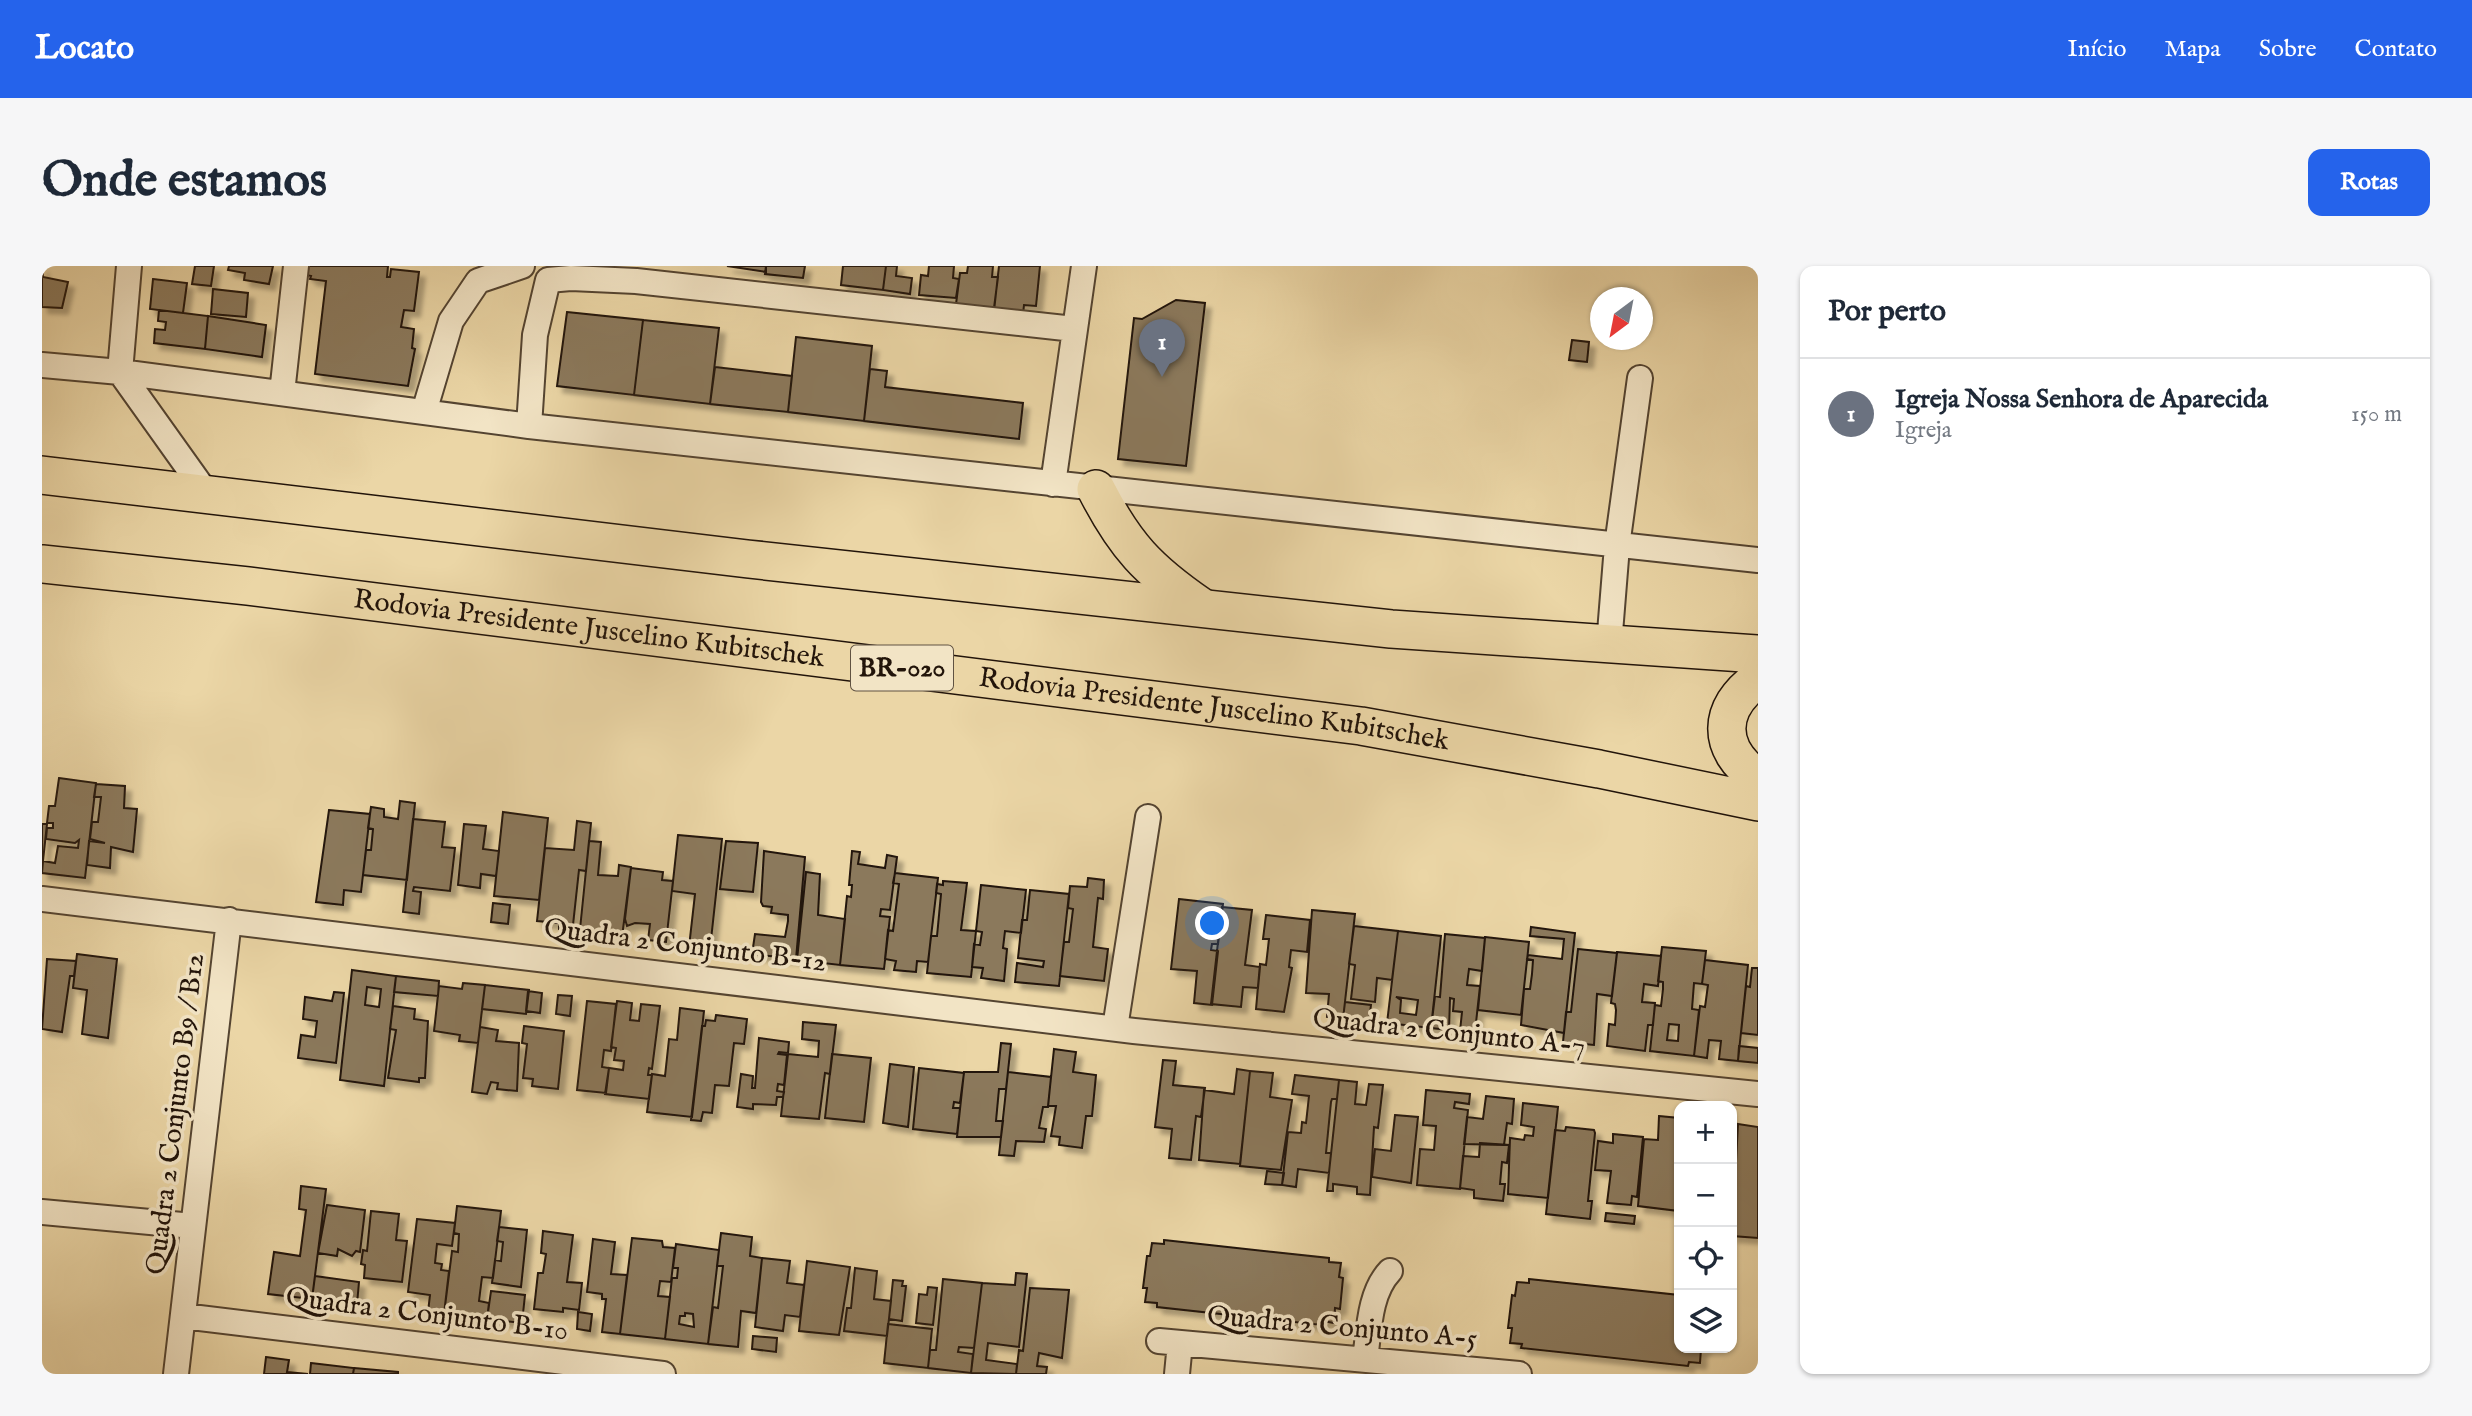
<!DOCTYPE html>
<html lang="pt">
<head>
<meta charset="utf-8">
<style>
  :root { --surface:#fff; --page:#f6f6f7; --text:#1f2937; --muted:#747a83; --line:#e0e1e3; --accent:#2563eb }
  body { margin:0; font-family:"IM FELL English",serif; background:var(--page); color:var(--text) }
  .controls { position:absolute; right:21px; bottom:21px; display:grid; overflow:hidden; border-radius:14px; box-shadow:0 2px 5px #0004 }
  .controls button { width:63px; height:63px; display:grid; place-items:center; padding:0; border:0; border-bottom:2px solid var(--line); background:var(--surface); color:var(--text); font:35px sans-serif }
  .compass { position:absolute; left:1548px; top:21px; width:63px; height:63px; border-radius:50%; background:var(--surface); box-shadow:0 2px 5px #0004; rotate:212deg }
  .you { position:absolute; left:1171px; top:658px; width:24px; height:24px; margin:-18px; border:5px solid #fff; border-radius:50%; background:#1a73e8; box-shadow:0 0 0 10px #1a73e833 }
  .badge { display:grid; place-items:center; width:46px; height:46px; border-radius:50%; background:var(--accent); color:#fff; font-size:23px; font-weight:700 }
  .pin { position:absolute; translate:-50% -58px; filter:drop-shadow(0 2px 4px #0008) }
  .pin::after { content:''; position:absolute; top:37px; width:24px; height:21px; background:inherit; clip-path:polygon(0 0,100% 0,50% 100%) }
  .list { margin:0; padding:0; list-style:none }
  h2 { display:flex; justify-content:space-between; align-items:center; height:91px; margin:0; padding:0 28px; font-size:30px }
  h2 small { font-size:23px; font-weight:400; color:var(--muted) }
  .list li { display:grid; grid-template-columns:46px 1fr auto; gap:21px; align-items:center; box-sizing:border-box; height:112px; padding:0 28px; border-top:2px solid var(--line) }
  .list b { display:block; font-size:26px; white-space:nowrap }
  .list p { margin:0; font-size:23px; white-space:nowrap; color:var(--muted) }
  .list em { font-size:23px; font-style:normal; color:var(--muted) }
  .icon { flex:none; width:38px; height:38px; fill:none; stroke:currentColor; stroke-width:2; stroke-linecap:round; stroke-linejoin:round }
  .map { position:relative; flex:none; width:1716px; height:1108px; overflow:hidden; border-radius:14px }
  header { display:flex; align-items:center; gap:42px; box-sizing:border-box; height:98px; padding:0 35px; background:var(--accent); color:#fff }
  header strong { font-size:33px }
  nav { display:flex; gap:38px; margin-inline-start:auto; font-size:24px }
  .intro { display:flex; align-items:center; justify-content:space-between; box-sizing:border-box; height:168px; padding:0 42px }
  h1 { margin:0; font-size:49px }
  .button { padding:18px 32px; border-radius:14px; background:var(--accent); color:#fff; font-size:24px; font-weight:700 }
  main { display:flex; gap:42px; padding:0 42px }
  aside { flex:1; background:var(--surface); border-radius:14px; box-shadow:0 2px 5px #0004 }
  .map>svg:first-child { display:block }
  .building { fill:#8b795b; stroke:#22140a; stroke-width:2; fill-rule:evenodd; filter:url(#shadow) }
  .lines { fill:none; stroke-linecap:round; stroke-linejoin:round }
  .minor-casing { stroke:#544431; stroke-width:28 }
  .highway-casing { stroke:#22140a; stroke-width:40 }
  .minor { stroke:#f2e4c5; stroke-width:24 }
  .highway { stroke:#ebd6a6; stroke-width:37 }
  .labels { text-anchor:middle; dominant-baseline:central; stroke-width:7; stroke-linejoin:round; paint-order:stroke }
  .shield { fill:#f2e4c5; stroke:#605242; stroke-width:2 }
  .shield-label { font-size:26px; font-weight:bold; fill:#22140a }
  .street-label { font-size:28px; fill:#22140a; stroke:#f2e4c5 }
</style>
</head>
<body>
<header>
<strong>Locato</strong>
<nav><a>Início</a><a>Mapa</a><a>Sobre</a><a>Contato</a></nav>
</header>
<div class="intro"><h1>Onde estamos</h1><a class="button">Rotas</a></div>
<main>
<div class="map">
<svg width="1716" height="1108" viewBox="0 0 1716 1108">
  <defs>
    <filter id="shadow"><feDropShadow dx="6" dy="6" stdDeviation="2" flood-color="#0004"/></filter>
  </defs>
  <rect width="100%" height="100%" fill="#ebd6a6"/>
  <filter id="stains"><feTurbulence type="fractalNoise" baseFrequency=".00286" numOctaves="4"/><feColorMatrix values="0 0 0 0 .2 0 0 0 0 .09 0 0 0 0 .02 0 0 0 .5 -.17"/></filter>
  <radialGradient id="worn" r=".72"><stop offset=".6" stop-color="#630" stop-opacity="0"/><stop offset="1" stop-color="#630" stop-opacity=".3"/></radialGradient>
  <!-- building -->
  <path class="building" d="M0,0L1,11L26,16L20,42L0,41Z
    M153,0H172L169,20L150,18Z
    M187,0H231L227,18L202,14L203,7L186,4Z
    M265,0H346L345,11H348L349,3L377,6L372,45L362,44L359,61L372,63L370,82L373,83L366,120L273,108L284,15L268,13L269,10L264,9Z
    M685,0H724V6Z
    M724,0H763L761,12L723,8Z
    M801,0H844L841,24L799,19Z
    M844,0H855L854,10L870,12L868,28L841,24Z
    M887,0H912L911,12L917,13L914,32L877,29L879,9L886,10Z
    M926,0H951L950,11H956L952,42L914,38L918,7H925Z
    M957,0H998L994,40L982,39L981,48L952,45Z
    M111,13L145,17L141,47L108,43Z
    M171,23L206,27L204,51L169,48Z
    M1134,34L1163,37L1144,200L1076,193L1092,52L1100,53Z
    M117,44L166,50L163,83L112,77L113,63L123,64L124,56L116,55Z
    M525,46L601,54L592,129L515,120Z
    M166,50L224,59L220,91L163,83Z
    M601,54L677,62L668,138L592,129Z
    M754,71L830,80L822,155L746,146Z
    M1530,74L1547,76L1545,96L1527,94Z
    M673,101L750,110L746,146L668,138Z
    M828,103L845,105L843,121L981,137L977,173L822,155Z
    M17,512L54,517L43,612L0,607L1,595L13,597L16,580L36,582L37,574L33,577L4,573L5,562H11V557H5L7,540H13Z
    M54,518L83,520L82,542L95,543L91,586L69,581L68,602L45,599L47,575L63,577L48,573L50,556H56L59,531H52Z
    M358,535L373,537L365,614L321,609L324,584H329L331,563L326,562L329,541L342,543V551L356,553Z
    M287,544L328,548L319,626L302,624L301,639L274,636Z
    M461,546L506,552L497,634L452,630Z
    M371,553L403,556L400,581L413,582L408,625L372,621L371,625L379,626L377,648L361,646Z
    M535,555L549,557L544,605L537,604L531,659H528L527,665L517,663V657L495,655L503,582L532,584Z
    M0,558H5L0,604Z
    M422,558L444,560L441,583L457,585L454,610L439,608L438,622L416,619Z
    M636,569L680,573L668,683L647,681L653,628L630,625Z
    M547,575L559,576L556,609L576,610L577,599L589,601L580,671L569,669V666L538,663Z
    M684,575L716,577L711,626L678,623Z
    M722,585L763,591L754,693L710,688L713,668L743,671L746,655V649L729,647L730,641L721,640L719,636Z
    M810,585L818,586L816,598L843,602L845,589L855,591L848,644L839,643L838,650L848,651L842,703L798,699L805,630L809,631L810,619H807Z
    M589,602L621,606L620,614L631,615L624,676L606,674L608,658L593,657L585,660L583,653Z
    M764,606L778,608L776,649L803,653L798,699L755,694Z
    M853,607L896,612L886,696L875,695L874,706L852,704L854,695L843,693L846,664L851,665L857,618L851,617Z
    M1046,612L1062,614L1061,633L1056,632L1051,681L1066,683L1062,715L1018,710L1022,676H1027L1031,643L1026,642L1028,620L1045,621Z
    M901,615L925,617L919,664L934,665L929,711L885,707L889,670H895L899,628L894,627L895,618L901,619Z
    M939,619L984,624L979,667L963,665L961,682L965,683L962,715L939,712L941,702L930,701L932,678L938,679L940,666L934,665Z
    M988,624L1027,628L1017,720L973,716L975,697L1001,701L1002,695L976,692L980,654H985Z
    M1137,633L1181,638L1176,678H1170L1169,684L1176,685L1170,739L1152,737L1155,705L1129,703Z
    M451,637L468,639L466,658L449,656Z
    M1180,641L1210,644L1203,699L1218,701L1216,722L1201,721L1199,741L1169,738Z
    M1270,644L1313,648L1301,753L1285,751L1287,728L1264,727Z
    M1224,649L1268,654L1265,686L1249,684L1247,701L1250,702L1242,746L1214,743L1218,698L1224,699L1227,673H1221Z
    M1312,660L1356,665L1350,714L1335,712L1333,736L1309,733L1313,699L1307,698Z
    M1489,661L1533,667L1522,767L1479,759L1482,723H1488L1490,708L1491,694L1485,693L1486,689L1520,693L1522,673L1488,670Z
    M1356,665L1399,670L1389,762L1345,757ZM1354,731L1376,734L1374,749L1358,747L1359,734Z
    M1403,668L1443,672L1440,705L1427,703L1425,719L1438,720L1433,766L1418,765L1420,746L1411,745L1412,733L1408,732L1407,764L1389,762L1393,730L1398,731Z
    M1443,671L1487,676L1479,749L1436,744Z
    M1620,681L1664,685L1660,718L1652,717L1650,743L1657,744L1652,790L1608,785L1613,739L1619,740L1621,723V716L1616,715ZM1627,758L1637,759L1636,775L1625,774Z
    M1536,683L1575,687L1570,730L1555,728L1552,779L1521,776L1524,746H1529Z
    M1575,686L1619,690L1616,720L1602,718L1600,736L1613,737L1611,759H1606L1603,785L1565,780L1567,758L1573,759L1574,744L1573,738L1569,737Z
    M35,688L75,693L66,772L40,768L45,724L31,722Z
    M5,693L34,695L32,710H28L20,766L0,763Z
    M1663,694L1706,699L1696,795L1677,793L1679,775L1667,774L1665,792L1652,790L1658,740L1663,741L1666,719L1660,718Z
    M1710,702H1716V769L1699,767L1704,720L1708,721Z
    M310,704L354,710L342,820L298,814ZM325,721L339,723L337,741L323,739Z
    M354,710L397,715L396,730L352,726Z
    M421,717L443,719L436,777L417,775L418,769L392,765L397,720L420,723Z
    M443,719L487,724L484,748L440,743Z
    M486,725L500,727L498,747L484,745Z
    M292,726L302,727L294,797L256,792L259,769L273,771L275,755L261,753L263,731L290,735Z
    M516,729L530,730L528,750L514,748Z
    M545,735L574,738L569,785L562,784L560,801L567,802L564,827L535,824Z
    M575,735L590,737L588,754L597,755L599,738L618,740L610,803L607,802L606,809H610L607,833L563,828L567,802L581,804L582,795L572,794L574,782L569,781Z
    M1303,736L1329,739L1327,755L1301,753Z
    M351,740L373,743L372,753L386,755L383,812H377V816L346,812L354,764L348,763Z
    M638,742L662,745L650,851L605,846L610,808L623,810L627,773L635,774Z
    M674,749L705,753L702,778L692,777L687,820L673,819L670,847L661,846L659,855L649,854L660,760H663L664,754L673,755Z
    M761,756L794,759L788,808L783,807L777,853L739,850L746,788L776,791L777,775L760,773Z
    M482,760L522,765L516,823L490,820L491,813L481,812L485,778L480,777Z
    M438,761L456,764L454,775L477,777L475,825L455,823L456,817L449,816L445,828L430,826Z
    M717,772L747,776L746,787L737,786L736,788L745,789L742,819L736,818L735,825L742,826L741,831H735L734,839L711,838V843L695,841L699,808L711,810L710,822H713Z
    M959,777L969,778L964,823H957L954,855H961L959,871H915L922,806H956Z
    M1697,780L1716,782V797L1696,795Z
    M1012,783L1034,786L1031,806L1054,809L1050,850H1044L1040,882L1017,879L1018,871L1009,870L1014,840H1006Z
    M790,788L829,792L822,856L783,852Z
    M1121,794L1134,795L1131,819L1163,822L1159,851L1154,850L1149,894L1127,892L1130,863L1113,861Z
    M848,798L872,801L866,861L841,857Z
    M877,802L922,807L918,837L912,836L911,842H918L915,868L871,863Z
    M1195,803L1208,805L1198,898L1157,894L1162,824L1192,828Z
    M1208,805L1231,807L1228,831L1250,834L1239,904L1198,900Z
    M966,806L1009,811L1006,841H1001L997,862L1004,863L1002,876L974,875L972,890L957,889Z
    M1253,809L1297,814L1295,833H1290L1289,836L1284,887H1289L1287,907L1256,903L1254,921L1240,919L1246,866L1259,867L1260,856L1264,857L1267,830L1250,828Z
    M1297,814L1315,816L1313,838L1324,839L1327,818L1341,819L1336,862L1332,861L1328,929L1315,928V921L1291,918V925H1285Z
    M1384,824L1428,828L1427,838L1413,836L1412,842L1426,844L1418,923L1375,919L1378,883L1392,884L1394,860L1381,859Z
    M1444,830L1472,833L1470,858L1465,857L1462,879L1422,878L1425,851L1441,853Z
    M1481,837L1516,841L1506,932L1466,928L1468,872L1482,874L1483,869L1491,870L1492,861L1479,859Z
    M1353,849L1376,851L1369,917L1330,911L1333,883L1349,885Z
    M1617,850L1637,852V945L1596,940L1602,873L1616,874Z
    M1696,858L1716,861V972L1690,970Z
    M1524,861L1552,864L1553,867L1546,935H1550L1548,953L1504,948L1513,864L1523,865Z
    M1571,868L1601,871L1595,931L1590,930L1589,939L1565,937L1569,905L1553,904L1556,875L1571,877Z
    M1438,877L1467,879L1465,897L1460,896L1458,918H1463L1461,935L1432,932V924L1418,922L1421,890L1437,891Z
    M1225,905L1242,907L1240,919L1223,918Z
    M259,920L284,923L270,1033L226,1028L232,986L258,990L264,944L257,943Z
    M285,939L323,944L318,986L314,985L310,990L296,983L295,990L276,987Z
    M415,940L459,945L451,1012L440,1011L437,1035L447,1037L445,1053L402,1048L410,985L416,986L417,968L412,967Z
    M329,945L357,948L354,974L365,975L360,1016L322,1012L323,999L319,998L321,984L325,985Z
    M1564,947L1593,950L1592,958L1563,955Z
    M375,953L413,957L410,980L395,978L393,997L400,998L399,1004L407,1005L402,1048L386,1046L388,1029L366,1026Z
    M457,961L485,964L479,1021L450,1017L453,994L459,995L461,976L455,975Z
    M501,965L531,969L525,1016L540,1017L537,1044L521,1042V1046L492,1043L496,1007H501L504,988L499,987Z
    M679,967L710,971L708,990L720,992L714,1047L699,1045L696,1081L666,1078L671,1041L676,1042L681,1000H675Z
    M590,972L620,975L621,981L633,982L629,1016L618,1015L616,1030L628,1031L623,1073L578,1068Z
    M551,973L573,976L569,1008L585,1009L578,1068L560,1066L564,1033H560V1028L545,1026Z
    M1122,974L1287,992V996L1299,997L1297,1011L1301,1012L1298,1043L1293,1042L1292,1057L1281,1055L1280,1059L1115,1041V1037L1103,1036L1105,1022H1101L1105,990H1108L1110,977L1122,978Z
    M634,978L677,984L666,1078L623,1073L630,1012H635L636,1002H631ZM643,1047L651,1048L652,1061L637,1058L638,1050H643Z
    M720,992L748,995L745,1017L762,1019L758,1051L743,1049L741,1065L713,1061Z
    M765,995L808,1001L797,1069L757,1065Z
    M813,1002L835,1005L832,1033L849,1035L845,1070L802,1065L805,1042H809Z
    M974,1007L985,1008L977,1081L946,1077L944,1094L975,1098L974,1108L929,1107L940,1017L973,1019Z
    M273,1010L317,1016L315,1038L270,1033Z
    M901,1013L940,1017L932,1082L917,1081L916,1086L931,1088L929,1107L886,1102L888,1084H894Z
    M1487,1013L1637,1029V1082H1664L1659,1083L1658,1097L1647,1096L1646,1100L1479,1082L1480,1078L1468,1077L1470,1062H1466L1470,1029L1473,1030L1475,1016L1487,1017Z
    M851,1014L861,1015L860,1020H864L860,1055L847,1053Z
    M886,1021L895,1022L891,1059L874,1057L877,1028L885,1029Z
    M988,1022L1027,1024L1020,1092L997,1087L995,1100L1005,1101L1004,1108H974L977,1084L981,1085Z
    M449,1025L483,1029L480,1057L445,1053Z
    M536,1046L550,1048L548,1065L535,1063Z
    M846,1058L890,1063L886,1102L842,1097Z
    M711,1070L735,1072L734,1086L710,1083Z
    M224,1091L247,1094L245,1106L266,1108H222Z
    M269,1097L312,1102L311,1108H268Z
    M312,1102L356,1106V1108H311Z"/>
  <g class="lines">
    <defs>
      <path id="minor" d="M87,0L78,106L165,228
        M0,99L78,106L487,160L1716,294
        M240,127L254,0
        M382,146L409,55L436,15L480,0
        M487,160L493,69L506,14L529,12L594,15L1032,63
        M1011,218L1042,0
        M1567,379L1575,280L1598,112
        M0,633L1092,765L1716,828
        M1073,762L1106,551
        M0,946L151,960
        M141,1050L621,1108
        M1117,1075L1477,1108
        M1323,1094C1327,1065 1327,1027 1348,1005
        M134,1108L187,654
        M1135,1108L1138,1077"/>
      <g id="highway">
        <path d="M0,209L706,293L1349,363L1716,388"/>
        <path d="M1054,223C1083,280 1106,304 1158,340"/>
        <path id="s1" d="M0,298L206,320L1319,460L1557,503L1716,536"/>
        <path d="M1716,413C1675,442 1674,483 1716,512"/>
      </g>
    </defs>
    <!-- minor casing -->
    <use href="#minor" class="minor-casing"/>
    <!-- highway casing -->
    <use href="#highway" class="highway-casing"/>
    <!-- minor -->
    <use href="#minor" class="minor"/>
    <!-- highway -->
    <use href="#highway" class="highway"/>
  </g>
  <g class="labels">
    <!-- shield labels -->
    <rect class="shield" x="809" y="379.5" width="102" height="45" rx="5"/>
    <g class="shield-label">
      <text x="860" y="402">BR-020</text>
    </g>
    <!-- street labels -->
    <g class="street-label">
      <text stroke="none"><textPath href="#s1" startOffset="551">Rodovia Presidente Juscelino Kubitschek</textPath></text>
      <text stroke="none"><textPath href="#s1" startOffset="1181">Rodovia Presidente Juscelino Kubitschek</textPath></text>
      <text transform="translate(643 680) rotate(7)">Quadra 2 Conjunto B-12</text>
      <text transform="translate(1407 767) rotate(6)">Quadra 2 Conjunto A-7</text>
      <text transform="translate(134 848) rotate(-83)">Quadra 2 Conjunto B9 / B12</text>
      <text transform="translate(385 1049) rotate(7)">Quadra 2 Conjunto B-10</text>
      <text transform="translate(1300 1062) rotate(5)">Quadra 2 Conjunto A-5</text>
    </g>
  </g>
  <rect width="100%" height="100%" filter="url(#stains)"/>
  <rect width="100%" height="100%" fill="url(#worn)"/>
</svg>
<div class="controls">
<button>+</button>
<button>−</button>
<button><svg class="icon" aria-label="locate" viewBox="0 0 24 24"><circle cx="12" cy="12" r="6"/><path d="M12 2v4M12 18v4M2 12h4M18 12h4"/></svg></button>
<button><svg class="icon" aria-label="layers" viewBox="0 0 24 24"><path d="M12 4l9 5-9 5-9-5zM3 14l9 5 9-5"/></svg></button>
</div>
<svg class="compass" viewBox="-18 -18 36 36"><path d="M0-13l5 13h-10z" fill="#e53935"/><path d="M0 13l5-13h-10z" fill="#747a83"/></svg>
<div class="you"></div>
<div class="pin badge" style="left:1120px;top:111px;background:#6b7280">1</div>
</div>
<aside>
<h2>Por perto<small></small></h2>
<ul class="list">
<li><span class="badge" style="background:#6b7280">1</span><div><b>Igreja Nossa Senhora de Aparecida</b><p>Igreja</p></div><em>150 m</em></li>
</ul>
</aside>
</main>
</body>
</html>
